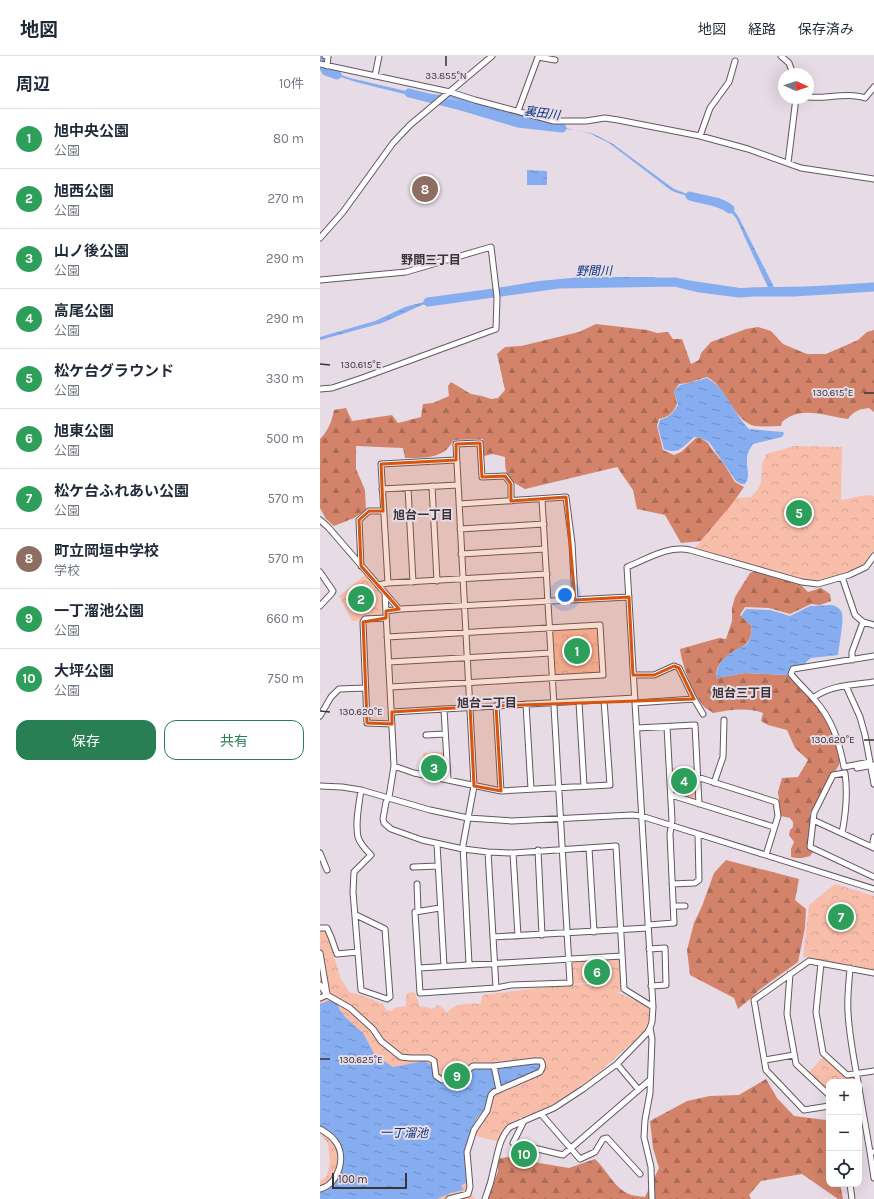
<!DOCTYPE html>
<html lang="ja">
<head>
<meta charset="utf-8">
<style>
  :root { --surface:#fff; --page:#f6f6f7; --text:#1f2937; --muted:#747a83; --line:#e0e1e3; --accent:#277f53 }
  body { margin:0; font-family:Karla,"Noto Sans JP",sans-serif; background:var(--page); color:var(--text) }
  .controls { position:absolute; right:12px; bottom:12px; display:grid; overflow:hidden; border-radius:8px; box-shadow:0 4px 16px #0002 }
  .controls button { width:36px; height:36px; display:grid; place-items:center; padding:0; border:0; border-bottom:1px solid var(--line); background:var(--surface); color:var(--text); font:20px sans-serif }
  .compass { position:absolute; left:458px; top:12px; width:36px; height:36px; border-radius:50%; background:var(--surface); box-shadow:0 4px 16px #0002; rotate:93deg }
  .scale { position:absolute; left:12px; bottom:10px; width:75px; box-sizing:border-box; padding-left:4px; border:2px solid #393438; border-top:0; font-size:11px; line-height:14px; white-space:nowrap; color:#393438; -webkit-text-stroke:3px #e7dbe5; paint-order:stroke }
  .you { position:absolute; left:245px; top:539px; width:14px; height:14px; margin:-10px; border:3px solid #fff; border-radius:50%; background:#1a73e8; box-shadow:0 0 0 6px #1a73e833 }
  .badge { display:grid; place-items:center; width:26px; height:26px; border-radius:50%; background:var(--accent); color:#fff; font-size:13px; font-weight:700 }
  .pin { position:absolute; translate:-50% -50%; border:2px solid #fff; box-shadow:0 1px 4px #0006 }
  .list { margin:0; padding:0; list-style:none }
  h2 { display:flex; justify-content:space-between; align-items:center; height:52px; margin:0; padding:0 16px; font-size:17px }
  h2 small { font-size:13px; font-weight:400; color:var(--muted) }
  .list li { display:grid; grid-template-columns:26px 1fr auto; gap:12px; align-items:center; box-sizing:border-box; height:60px; padding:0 16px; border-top:1px solid var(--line) }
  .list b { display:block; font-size:15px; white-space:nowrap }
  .list p { margin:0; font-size:13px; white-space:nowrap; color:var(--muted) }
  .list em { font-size:13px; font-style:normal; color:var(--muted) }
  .actions { display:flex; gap:8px; padding:12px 16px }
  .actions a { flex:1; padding:9px 0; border:1px solid var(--accent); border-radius:12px; text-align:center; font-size:14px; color:var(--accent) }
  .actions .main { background:var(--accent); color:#fff }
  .icon { flex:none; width:22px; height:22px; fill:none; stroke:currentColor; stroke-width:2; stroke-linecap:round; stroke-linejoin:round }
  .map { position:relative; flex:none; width:554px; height:1143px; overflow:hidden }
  header { display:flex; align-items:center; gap:24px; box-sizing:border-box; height:56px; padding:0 20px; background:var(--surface); border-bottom:1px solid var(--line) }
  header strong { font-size:19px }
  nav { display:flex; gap:22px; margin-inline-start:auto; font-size:14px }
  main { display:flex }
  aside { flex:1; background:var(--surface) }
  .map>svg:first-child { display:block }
  .forest { fill:url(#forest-firs) }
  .park { fill:url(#park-crowns) }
  .water { fill:url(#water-ripples) }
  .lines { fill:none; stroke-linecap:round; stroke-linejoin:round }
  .stream { stroke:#86adef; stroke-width:1.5 }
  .river { stroke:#86adef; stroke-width:9 }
  .minor-casing { stroke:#635861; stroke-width:7 }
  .minor { stroke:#fff; stroke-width:5 }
  .marked { fill:#d65510; fill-opacity:0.2; stroke:#d65510; stroke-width:3; stroke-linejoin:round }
  .ticks { fill:none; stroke:#393438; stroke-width:1.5 }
  .labels { text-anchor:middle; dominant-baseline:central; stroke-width:4; stroke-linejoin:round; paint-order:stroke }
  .water-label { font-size:12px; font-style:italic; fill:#0a3580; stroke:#e7dbe5 }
  .neighbourhood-label { font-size:12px; font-weight:bold; fill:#393438; stroke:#e7dbe5 }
  .ticks-label { font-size:10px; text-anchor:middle; fill:#393438; stroke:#e7dbe5; stroke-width:4; stroke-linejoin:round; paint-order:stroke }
</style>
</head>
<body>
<header>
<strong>地図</strong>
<nav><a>地図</a><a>経路</a><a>保存済み</a></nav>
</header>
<main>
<aside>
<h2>周辺<small>10件</small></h2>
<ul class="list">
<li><span class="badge" style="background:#2e9e5b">1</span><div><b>旭中央公園</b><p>公園</p></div><em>80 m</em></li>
<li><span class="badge" style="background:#2e9e5b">2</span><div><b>旭西公園</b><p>公園</p></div><em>270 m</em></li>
<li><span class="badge" style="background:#2e9e5b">3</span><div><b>山ノ後公園</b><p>公園</p></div><em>290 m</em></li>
<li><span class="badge" style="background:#2e9e5b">4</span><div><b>高尾公園</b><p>公園</p></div><em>290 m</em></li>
<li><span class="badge" style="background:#2e9e5b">5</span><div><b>松ケ台グラウンド</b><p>公園</p></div><em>330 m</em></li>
<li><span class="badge" style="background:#2e9e5b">6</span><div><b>旭東公園</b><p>公園</p></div><em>500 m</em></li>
<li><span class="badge" style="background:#2e9e5b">7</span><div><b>松ケ台ふれあい公園</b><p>公園</p></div><em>570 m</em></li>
<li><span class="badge" style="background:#8d6e63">8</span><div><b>町立岡垣中学校</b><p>学校</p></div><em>570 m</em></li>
<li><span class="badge" style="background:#2e9e5b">9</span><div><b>一丁溜池公園</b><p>公園</p></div><em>660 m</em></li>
<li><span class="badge" style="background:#2e9e5b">10</span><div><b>大坪公園</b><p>公園</p></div><em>750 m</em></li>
</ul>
<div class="actions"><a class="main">保存</a><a>共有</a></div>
</aside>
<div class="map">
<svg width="554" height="1143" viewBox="0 0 554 1143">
  <defs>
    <pattern id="forest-firs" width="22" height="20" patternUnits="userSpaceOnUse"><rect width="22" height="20" fill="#d28369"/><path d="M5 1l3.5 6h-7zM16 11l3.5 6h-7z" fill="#ab6c57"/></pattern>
    <pattern id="park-crowns" width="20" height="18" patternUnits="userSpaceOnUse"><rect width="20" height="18" fill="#f9beaa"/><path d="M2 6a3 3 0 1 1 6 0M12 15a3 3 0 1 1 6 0" fill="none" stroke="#d6a493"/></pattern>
    <pattern id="water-ripples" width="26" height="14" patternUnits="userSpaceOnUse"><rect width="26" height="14" fill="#86adef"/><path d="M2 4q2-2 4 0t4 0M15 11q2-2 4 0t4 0" fill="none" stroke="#6f8ec3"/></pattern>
  </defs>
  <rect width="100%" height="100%" fill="#e7dbe5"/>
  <!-- forest -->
  <path class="forest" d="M276,268L327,274L337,277L348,276L353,283H362L371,308L379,304L381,297L391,286L426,273L438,271L451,275L463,288L487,298H506L538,284L547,276L554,274V356L549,352C539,353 534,355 528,363C505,360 481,349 462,366L461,370C452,370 444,371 435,370C414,366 406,330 387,321L368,327L359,328L354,335L357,348C353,357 349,361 339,363L337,370L343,394L354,399L361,396L376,382H381L388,387L391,392L404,408L415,426L424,431L410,451L381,485L361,487L345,459L317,453L313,434L297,411L205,433C188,424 185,421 185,401L173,398L164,400L163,383L134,384C131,387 129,392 126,394C115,403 98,402 85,402L83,392L36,390V413L45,434L46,454L34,462L14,470L6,463L0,452V383C8,375 12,365 14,354L26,352L32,365L72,359L78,367L101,361L103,348L113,347L129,340L128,330L131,326L151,338L162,340L171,343L178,342L185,334L177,298L185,291L201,290L259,276Z
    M437,515L480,528L488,536L501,532L510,538L511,545L500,549L491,548L470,558L449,552L425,551L420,559L432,570C431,576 431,584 426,588C426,589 421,591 421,591C408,599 396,605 396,622L425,617L467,619L472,622C491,643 509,659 516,687C518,695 521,701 519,709L490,757V793L493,796L490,800C484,802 478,803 471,801V793L474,786L469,779L470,774L473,771V766L470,762L461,760L458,736L462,722L478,721L488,704L475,692L467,674L448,669L441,665L443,657C426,651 410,654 393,657C389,654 383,651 381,647C371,633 362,609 360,593L399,582L406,583L412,565V552L415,541L430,517Z
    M406,804L479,823L475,844L486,853L485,872L478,906L439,934L430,943L418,953L414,942L370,919L367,894L374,867L382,850L394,817Z
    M446,1023L457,1042L474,1060L506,1064L509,1076V1128H520L523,1143H518L482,1118L441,1125L429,1139L431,1143H168L178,1115V1103L188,1101L201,1102L213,1106L249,1112L275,1103C287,1114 294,1132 309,1138C313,1140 320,1140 325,1141L339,1112L333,1092L330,1065L367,1045L390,1040L419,1039Z"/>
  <!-- park -->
  <path class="park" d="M475,390L522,391L521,444L546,439L554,440V496L547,508L534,515L495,526H487L374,493L417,442L431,441C443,429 441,426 442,411C442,407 445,402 446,398Z
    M45,519L62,537L63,562L32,565L19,540Z
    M278,572L281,617L235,618L233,574Z
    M124,696L127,722L103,716V697Z
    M351,712H376L378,747L352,739Z
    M515,828L554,840V915L483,901L489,849Z
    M0,873H6L14,900L2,901L0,894Z
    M14,900L20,921L29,936L41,939L63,948L66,954L72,955L74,952L86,950V940L88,937L94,936L98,944L99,950L106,951L112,953L118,949L124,953L126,958C134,947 147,947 160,948L163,939L217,932L277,927L289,932L277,926L251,928L250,904L301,901L303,936H297L327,950L331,960L330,966L325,975L278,1017L250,1038L226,1052L194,1065L183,1075L177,1085L156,1080C147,1090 152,1125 151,1139L156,1143H0V1125L7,1120L10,1106L8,1088L0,1077V902Z
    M504,1000L526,1021L535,1020L536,1026H509V1036L489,1016Z
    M191,1089L217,1096L215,1104L191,1100Z"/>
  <!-- water -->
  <path class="water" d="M0,1L10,15L30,22L90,36L134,40L169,51L201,58L241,71L274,78L293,88L354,133L370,139L399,142L408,147L418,160L454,231L532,230L554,228V232L419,236L354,225L278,224L245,226L127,243L102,249L62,267L0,284V281L55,265L85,251L115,243L219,225L262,221H328L359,223L420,232L449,231L416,162L408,153L398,146L373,142L352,135L289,87L271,78L256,74L234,72L171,55L130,42L84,38L36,26L8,17L0,4Z
    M207,114L227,115V129H207Z
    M387,322C405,331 414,358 429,373L463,376L464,378L462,381L433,388C430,393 427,397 427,403C426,412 431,420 425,428H421L416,425L389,386L381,382L374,381C363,391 358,399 344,393L338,371L340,364C350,361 353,357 358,349L354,335L360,329L369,327Z
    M512,549C516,550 520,552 522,557C524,565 519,590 518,599L491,602L486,606L485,609L468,619L425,617L396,622C398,603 407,600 421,591C422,591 426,589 427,588C431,584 431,576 432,570L421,560L426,553L450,554L470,560L490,550Z
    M13,943L17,945L19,953L26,962L43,977L55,999L73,1011L105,1005L111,1009L114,1020L122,1025L154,1011L218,1006L221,1012L209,1021L169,1036L167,1050L157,1062L147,1086L145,1108L148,1129L147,1130L145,1127L141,1130L144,1134L130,1137L117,1143H0V1136C20,1133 28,1104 21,1088C17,1080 8,1074 0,1069V948Z"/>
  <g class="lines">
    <!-- stream -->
    <path class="stream" d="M424,178L451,236"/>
    <!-- river -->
    <path class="river" d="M0,4L6,15L17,19
      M89,37L141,50L198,67L242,72
      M370,140C383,144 400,145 410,153
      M108,246L239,228L355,226L380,232L419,237L434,236H474L554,231"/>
    <defs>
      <path id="minor" d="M5,0L8,1L7,10
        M461,0L469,7L473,18
        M0,8L130,36L155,44L234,65H266L285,62L298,64L380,80L428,93L481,112L554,123
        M55,20L59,0
        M488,41C506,43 528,36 545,42L554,31
        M198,55L218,1L235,4
        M380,80L390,52L409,26L415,5
        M468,107L476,42
        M0,182L23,156L73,87L90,69L172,0
        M0,224L86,216L171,191L177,241L176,273L42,322L12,332L0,333
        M112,430L117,525
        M88,432L93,526
        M62,433L138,429
        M139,448L246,441L252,487L255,544
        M0,464L8,471L78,552L81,553L309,541
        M140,473L224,468
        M141,498L225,493
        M41,510L39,464L49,455H63
        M0,516L13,535L12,537L0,550
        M522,521L535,559L543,566L554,569
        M68,527L61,408L136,404
        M58,529L68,527L227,518
        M65,537L74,710L69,741L66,746L63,763L64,767L71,773L102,784L143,793L168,796L193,797L296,790L304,933L333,951
        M66,555L81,553
        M66,562L45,563L43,566L47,667L72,668
        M67,581L280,569L283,619L70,631
        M532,604V596L543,566
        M69,606L231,597
        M313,619H334L354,610L359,612L374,643L383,658
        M526,630L540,661L545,679L550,706L524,711C519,685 512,663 494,643C487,635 478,627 471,618L473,613L554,600
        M493,642C510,629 533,629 554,626
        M259,646L264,730
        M315,647L374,643
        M206,648L211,733
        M176,650L181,735
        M124,653L128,724
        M72,656L315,642
        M0,660L11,641L19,633L45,632
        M317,672L375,669L379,748
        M106,679L125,678
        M74,710L94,717L181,735L290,729L284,644
        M537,712L554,709
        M554,712H551L554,728
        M377,721L456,746L458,760L446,799
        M394,727L403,701L404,664
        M0,730L22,731L41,734L110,754L148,762L192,765L312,759L321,760L554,833
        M351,739L454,771
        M493,764L554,792
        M522,777C526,757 528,738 525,717L513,719L494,757L490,791L554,821
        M117,788L124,910
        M552,791L554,781
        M269,792L274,876
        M218,794L222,879
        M168,796L176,932
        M0,797L7,814
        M193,797L198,880
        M93,811L118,810
        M97,828L98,855
        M352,828L375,827L379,824L378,778
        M353,850H365
        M120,852L95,856L100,937L176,932L191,929L250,927L222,443
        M36,859L65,873L70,941L67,943L41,934L33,836L34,816L51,799C46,794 40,788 38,781C35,766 39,749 41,734
        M328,869L354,867L350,778L352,764L347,671
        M0,872H7L11,881L17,898L38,896
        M173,881L328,872
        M329,893L345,892L346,929L331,930
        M0,897L7,938
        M501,907L496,956L503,997L527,1019L554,1015
        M149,908L143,789L154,730L136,388L160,387L162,421L185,420L191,428V445
        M99,912L302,900
        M530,912C529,927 527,941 528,956C529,979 534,1003 538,1026
        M470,918L467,958L476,1008L509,1039
        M0,929L7,939L30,952L53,973L61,985L81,1001L90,1002H109L114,1005L116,1020L122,1024L131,1019L144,1017L153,1010H174L214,1005H221C224,1009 223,1012 220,1016L174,1036L171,1039L167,1055L154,1074L147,1096L150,1131L148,1138L129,1143
        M0,942L7,939
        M445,1004L474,999
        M297,1008L318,1033
        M174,1010L179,1034
        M539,1032L541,1044L539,1045
        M541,1044L550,1096H554
        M509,1050L484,1054L446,1014L434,944L489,905L554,917
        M221,1058L260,1103L275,1096L283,1083L287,1082L320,1118
        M204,1065L193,1087L243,1099L330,1024
        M0,1073C5,1076 12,1080 15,1085C27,1100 19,1128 0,1133
        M550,1096L554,1122
        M530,1128L532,1143
        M165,1143C169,1133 172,1123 174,1112C178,1097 179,1082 190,1071L234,1052L263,1033L297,1008L327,977L330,972
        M332,1143L331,1111L324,1081L325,1064L330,1037L332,983L330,972L332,966L333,951L307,511C327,503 348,489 370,494L482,526L498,528L529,519L546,511L554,500"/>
    </defs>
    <!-- minor casing -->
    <use href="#minor" class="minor-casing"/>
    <!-- minor -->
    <use href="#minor" class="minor"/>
  </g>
  <!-- marked area -->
  <path class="marked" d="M160,387L162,421L185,420L191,428V445L246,441L255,544L309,541L313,619H334L354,610L359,612L374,643L176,650L181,735L154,730L150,651L72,656V668L47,667L43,566L66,562V555L79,553L41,510L39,464L49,455H63L61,408L136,404V388Z"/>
  <!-- ticks -->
  <path class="ticks" d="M126,10V0M0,308L10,309M544,337H554M0,655L10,656M544,684H554M0,1003H10"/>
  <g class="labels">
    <!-- water labels -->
    <g class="water-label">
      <text transform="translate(222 57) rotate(7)">裏田川</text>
      <text transform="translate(274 215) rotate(-1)">野間川</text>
      <text x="84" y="1077">一丁溜池</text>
    </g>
    <!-- neighbourhood labels -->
    <g class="neighbourhood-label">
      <text x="111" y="204">野間三丁目</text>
      <text x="103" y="459">旭台一丁目</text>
      <text x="422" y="637">旭台三丁目</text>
      <text x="167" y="647">旭台二丁目</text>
    </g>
  </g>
  <g class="ticks-label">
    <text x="126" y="23">33.855°N</text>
    <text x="41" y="312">130.615°E</text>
    <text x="513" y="340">130.615°E</text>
    <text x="41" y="659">130.620°E</text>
    <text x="513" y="687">130.620°E</text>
    <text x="41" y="1007">130.625°E</text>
  </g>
</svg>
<div class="controls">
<button>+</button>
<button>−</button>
<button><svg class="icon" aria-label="locate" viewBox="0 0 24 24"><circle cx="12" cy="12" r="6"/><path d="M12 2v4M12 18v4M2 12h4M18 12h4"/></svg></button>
</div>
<svg class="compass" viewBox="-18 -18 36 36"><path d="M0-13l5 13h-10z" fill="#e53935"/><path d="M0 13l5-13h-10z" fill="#747a83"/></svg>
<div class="scale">100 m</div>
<div class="you"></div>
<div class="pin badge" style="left:257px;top:595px;background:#2e9e5b">1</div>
<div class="pin badge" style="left:41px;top:543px;background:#2e9e5b">2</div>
<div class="pin badge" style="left:114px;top:712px;background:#2e9e5b">3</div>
<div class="pin badge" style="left:364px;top:725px;background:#2e9e5b">4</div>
<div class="pin badge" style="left:479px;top:457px;background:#2e9e5b">5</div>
<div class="pin badge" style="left:277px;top:916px;background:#2e9e5b">6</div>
<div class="pin badge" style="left:521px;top:861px;background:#2e9e5b">7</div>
<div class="pin badge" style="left:105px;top:133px;background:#8d6e63">8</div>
<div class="pin badge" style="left:137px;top:1020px;background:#2e9e5b">9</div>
<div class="pin badge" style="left:204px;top:1098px;background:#2e9e5b">10</div>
</div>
</main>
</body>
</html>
